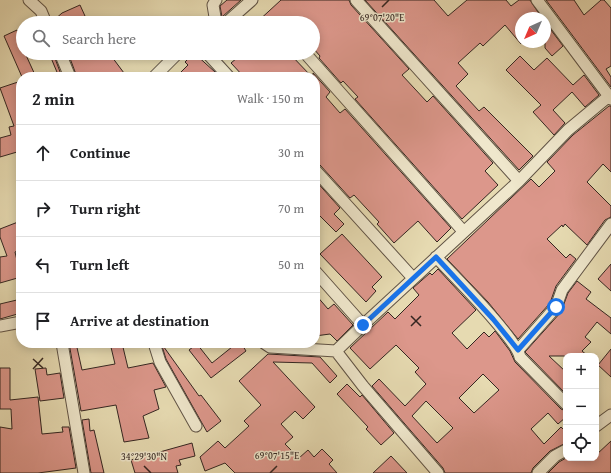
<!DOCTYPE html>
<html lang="en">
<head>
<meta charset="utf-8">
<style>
  :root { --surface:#fff; --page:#f6f6f6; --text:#202124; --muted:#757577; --line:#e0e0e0 }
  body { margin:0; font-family:"Gentium Book Plus",serif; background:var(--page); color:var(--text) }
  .controls { position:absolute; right:12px; bottom:12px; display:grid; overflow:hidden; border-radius:8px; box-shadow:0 2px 10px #0003 }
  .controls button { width:36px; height:36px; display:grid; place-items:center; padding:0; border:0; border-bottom:1px solid var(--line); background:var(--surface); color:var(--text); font:20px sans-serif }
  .compass { position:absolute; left:515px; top:12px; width:36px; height:36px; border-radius:50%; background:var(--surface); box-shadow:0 2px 10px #0003; rotate:224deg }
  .stop { position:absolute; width:12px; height:12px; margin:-9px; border:3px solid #1a73e8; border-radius:50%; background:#fff }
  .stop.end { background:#1a73e8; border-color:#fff; box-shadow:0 1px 4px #0008 }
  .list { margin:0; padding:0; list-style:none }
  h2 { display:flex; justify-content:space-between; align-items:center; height:52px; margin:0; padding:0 16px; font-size:17px }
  h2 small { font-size:13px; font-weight:400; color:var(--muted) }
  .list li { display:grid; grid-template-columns:26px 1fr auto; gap:12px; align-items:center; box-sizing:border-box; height:56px; padding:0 16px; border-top:1px solid var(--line) }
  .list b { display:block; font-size:15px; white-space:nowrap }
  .list em { font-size:13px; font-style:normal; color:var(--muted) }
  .icon { flex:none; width:22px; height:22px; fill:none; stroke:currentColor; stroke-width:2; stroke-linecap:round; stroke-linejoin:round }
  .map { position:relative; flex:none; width:611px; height:473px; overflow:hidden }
  .search { position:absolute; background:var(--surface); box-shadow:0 2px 10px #0003; left:16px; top:16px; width:304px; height:44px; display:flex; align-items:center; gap:10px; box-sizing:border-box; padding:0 14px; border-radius:22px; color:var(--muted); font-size:15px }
  .panel { position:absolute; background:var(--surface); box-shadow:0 2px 10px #0003; left:16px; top:72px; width:304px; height:276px; border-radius:16px }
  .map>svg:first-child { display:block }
  .building { fill:#dc978b; stroke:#342621; fill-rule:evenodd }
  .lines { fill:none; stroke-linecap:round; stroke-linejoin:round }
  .minor-casing { stroke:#605345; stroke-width:13 }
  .minor { stroke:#efe7cc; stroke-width:11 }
  .route { stroke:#1a73e8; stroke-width:5 }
  .ticks { fill:none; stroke:#342621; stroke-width:1.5 }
  .ticks-label { font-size:10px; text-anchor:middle; fill:#342621; stroke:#efe7cc; stroke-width:3; stroke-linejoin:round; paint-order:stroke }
</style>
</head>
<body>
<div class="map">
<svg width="611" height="473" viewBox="0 0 611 473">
  <rect width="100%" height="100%" fill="#e6dab1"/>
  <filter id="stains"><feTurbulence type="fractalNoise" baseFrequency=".005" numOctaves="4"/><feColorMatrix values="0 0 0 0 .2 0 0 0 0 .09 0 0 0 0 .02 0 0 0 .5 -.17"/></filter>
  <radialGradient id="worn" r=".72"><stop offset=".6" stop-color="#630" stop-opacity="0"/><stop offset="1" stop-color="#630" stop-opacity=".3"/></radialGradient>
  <!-- building -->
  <path class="building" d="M227,0H241L222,17L220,6Z
    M281,0H349L351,5L409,69L402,75L427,102L433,96L493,163L485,171L498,185L462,219L355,99L358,97L343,81L341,83L319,58L320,56L313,48V23H256Z
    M365,0H434L448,16L467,0H506L511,6L519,0H530L542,18H521V44L505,25L483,46L480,43L458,63L468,74L456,86L479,111L484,107L533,156L519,170Z
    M546,0H574L584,15L601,0H604L611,8V66L606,69L611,77V87Z
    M80,5L85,16L71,23H53V21L62,13Z
    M545,22L563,46L552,56L545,48Z
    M17,30L23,44V53H25L36,77H22L4,36Z
    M49,53H53L62,77H59Z
    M68,53H109L127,77H77Z
    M194,53L215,72L210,77H176L188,65L185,62Z
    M243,53H289L312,77H244L231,63Z
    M520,56L534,70L547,58L573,85L584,75L599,95L585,107L572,92L553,110L565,123L554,135L533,112L541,105L506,70Z
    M313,73L330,92L326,97L340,113L345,109L451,228L437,242L418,221L394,243L377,224L379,222L354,195L350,198L320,165L315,163V77H313Z
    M21,81V158L19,159L17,152L0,157V138L11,135L9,127L14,126L0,88Z
    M609,106H611V172L603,164L587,182L611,206V217L605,220L587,245L565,224L563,227L562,225L547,239L566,258L570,254L576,259L556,286L550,303L518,339L488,302L447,259L531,179L539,187L555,171L547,162L573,135Z
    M315,180L340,208L334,214L344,224L336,232L315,211Z
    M18,222L21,231V249L15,252L21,277L0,283V257L7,256L0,237V229Z
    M342,234L382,277L372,287L376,291L366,302L320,254Z
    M611,264V291L598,279Z
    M438,269L476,310L452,333L467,349L484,332L489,337L495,331L510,351L515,362L561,409L566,411V417L558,424L548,413L531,429L544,444L561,427L566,432V443L550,451L533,468L531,473H445L443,468L372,386L379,379L405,406L426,384L415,372L419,368L396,345L370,369L350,348L388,312L395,319L419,295L413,288L430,273L432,275ZM483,374L499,390L474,413L459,398ZM426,401L453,428L437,443L412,416Z
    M577,281L591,292L586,299L611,318V334L597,322L585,337L591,342L582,351L588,356H549L566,372V394L525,352L561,312L568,293Z
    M315,294L328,309L334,304L353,325L337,341L330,334L315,336Z
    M21,299V313L0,319V304Z
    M69,343H76L82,370L115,364L110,343H122L128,368L153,363L166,387L154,390L159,409L143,416L149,438L124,442L116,405L81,411Z
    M161,343L199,396L201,395L221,421L207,432L166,359Z
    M237,343H241L246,351L211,378L189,350L197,344L212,363Z
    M611,349V377L598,365Z
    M268,354L320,357L337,376L330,383L312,363L273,362L315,407L303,419L295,411L281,424L293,437L285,444L299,458L308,450L314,457L322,449L333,460L329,464L337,473H235L225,463L205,471L200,457L218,441L225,448L249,426L244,421L261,405L239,381Z
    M0,368H10V400L38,397L42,434L63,432L62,427H69L76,468L38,473H0V427L12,429L11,409H0Z
    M46,368L47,375L60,373L64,398L40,401L35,369Z
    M347,384L360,397L362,395L394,433L381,445L366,429L368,427L337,394Z
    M89,419L90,431L94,430L104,473H91L82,420Z
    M611,441V473H548L559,462L566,458H596V455Z
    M192,443L195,456L179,460L181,465L176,466L178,473H135L131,460Z
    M391,456L407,473H373Z"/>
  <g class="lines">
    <defs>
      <path id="minor" d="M29,0L41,11L46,23
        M356,0L519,181
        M537,0L611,99
        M216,23L213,5L216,0
        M226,23L252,0
        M60,53L70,77
        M207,53L229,77
        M305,53L463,231
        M154,77L178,53
        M315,170L413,278
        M436,257C453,275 516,338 520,357L566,404
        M363,325L519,181L568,130L609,96
        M0,326L21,322
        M62,343L84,473
        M154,343L160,362L196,426
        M264,343L270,347L336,351L363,325L315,271
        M518,350L556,307L562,290L611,224
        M336,351L363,386L438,473
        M596,426L611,415
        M538,473L555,456L566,450"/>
    </defs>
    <!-- minor casing -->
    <use href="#minor" class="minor-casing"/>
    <!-- minor -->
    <use href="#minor" class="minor"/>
  </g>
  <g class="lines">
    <!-- route -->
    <path class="route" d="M363,325L436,257L493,319L518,350L556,307"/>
  </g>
  <!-- ticks -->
  <path class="ticks" d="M382,7L389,0M411,316L421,326M411,326L421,316M33,359L43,368M33,369L43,358M144,466L151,473M270,473L277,466"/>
  <g class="ticks-label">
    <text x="382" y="21">69°07'20"E</text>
    <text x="277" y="459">69°07'15"E</text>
    <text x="144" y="460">34°29'30"N</text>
  </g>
  <rect width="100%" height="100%" filter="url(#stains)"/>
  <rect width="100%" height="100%" fill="url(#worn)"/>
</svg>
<div class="controls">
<button>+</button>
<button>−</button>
<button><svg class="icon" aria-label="locate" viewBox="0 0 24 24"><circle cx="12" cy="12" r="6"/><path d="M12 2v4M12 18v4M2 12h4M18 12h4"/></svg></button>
</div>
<svg class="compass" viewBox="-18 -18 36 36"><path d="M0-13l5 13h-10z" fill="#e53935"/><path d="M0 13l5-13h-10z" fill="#757577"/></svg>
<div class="stop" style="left:556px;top:307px"></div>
<div class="stop end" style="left:363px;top:325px"></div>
<div class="search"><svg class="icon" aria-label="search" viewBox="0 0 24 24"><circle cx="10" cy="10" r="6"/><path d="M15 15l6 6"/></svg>Search here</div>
<section class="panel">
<h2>2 min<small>Walk · 150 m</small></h2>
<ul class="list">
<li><svg class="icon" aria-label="ahead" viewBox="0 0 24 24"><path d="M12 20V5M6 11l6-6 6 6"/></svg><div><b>Continue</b></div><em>30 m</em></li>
<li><svg class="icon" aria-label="right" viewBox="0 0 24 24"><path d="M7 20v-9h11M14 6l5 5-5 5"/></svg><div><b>Turn right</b></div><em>70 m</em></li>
<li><svg class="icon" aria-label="left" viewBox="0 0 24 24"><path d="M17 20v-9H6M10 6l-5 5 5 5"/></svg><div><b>Turn left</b></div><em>50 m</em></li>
<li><svg class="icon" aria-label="arrive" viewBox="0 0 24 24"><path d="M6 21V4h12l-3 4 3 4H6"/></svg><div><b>Arrive at destination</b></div></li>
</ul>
</section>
</div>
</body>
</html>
